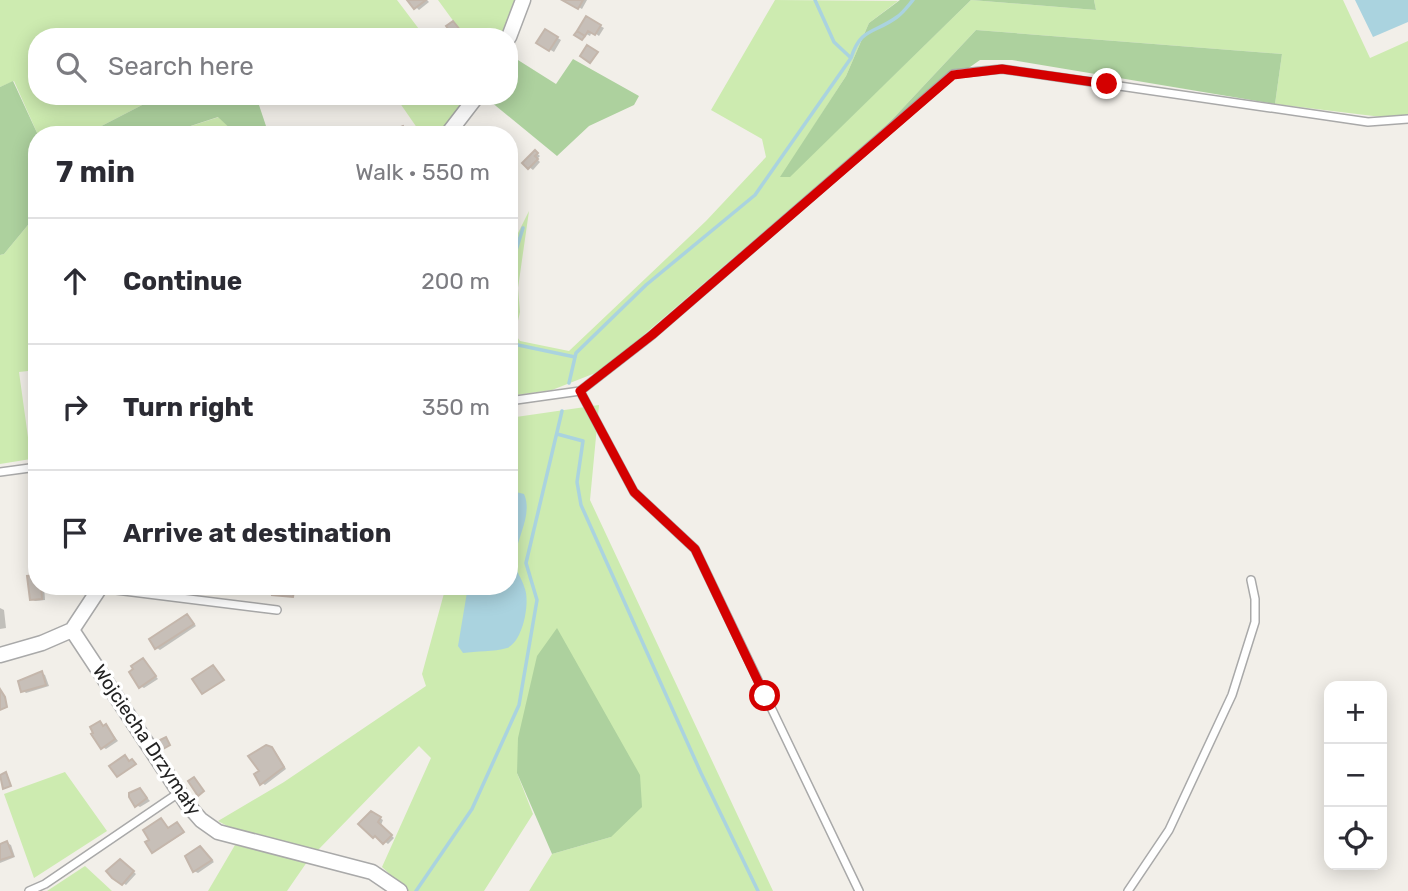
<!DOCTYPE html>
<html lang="en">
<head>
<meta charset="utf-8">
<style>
  :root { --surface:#fff; --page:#f7f7f7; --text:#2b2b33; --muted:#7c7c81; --line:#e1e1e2 }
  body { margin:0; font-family:Rubik,sans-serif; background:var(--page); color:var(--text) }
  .controls { position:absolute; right:21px; bottom:21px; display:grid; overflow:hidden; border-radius:14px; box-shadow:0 4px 18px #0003 }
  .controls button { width:63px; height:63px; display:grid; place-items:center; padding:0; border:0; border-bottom:2px solid var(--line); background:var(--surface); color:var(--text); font:35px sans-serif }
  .stop { position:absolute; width:21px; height:21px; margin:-16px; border:5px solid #d40000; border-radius:50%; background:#fff }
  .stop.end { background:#d40000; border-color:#fff; box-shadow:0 2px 7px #0008 }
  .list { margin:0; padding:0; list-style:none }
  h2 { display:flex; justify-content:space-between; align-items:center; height:91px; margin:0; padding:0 28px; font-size:30px }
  h2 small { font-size:23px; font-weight:400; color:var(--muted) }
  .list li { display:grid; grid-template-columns:46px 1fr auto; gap:21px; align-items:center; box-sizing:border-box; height:126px; padding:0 28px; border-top:2px solid var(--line) }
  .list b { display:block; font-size:26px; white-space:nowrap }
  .list em { font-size:23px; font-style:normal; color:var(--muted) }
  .icon { flex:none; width:38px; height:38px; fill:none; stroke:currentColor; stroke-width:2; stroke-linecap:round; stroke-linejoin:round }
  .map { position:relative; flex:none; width:1408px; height:891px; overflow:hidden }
  .search { position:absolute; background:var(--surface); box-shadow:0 4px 18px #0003; left:28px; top:28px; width:490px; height:77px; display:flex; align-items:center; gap:18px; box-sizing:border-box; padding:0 24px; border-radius:28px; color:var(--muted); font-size:26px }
  .panel { position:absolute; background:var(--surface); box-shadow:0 4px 18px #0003; left:28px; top:126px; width:490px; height:469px; border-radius:28px }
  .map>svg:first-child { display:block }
  .grass { fill:#cdebb0 }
  .forest { fill:#add19e }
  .water { fill:#aad3df }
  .shadow { fill:#0003 }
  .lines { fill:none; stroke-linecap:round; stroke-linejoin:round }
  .stream { stroke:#aad3df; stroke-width:3.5 }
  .building { fill:#c7bfb8; stroke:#c4b6ab; stroke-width:2 }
  .lane-casing { stroke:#a9a9a9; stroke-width:10 }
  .street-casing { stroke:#a9a9a9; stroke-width:17 }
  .lane { stroke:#fff; stroke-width:7 }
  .street { stroke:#fff; stroke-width:14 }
  .route { stroke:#d40000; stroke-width:9 }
  .labels { text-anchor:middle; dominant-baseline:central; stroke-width:7; stroke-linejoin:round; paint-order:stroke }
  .street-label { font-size:19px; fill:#222; stroke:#fff }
</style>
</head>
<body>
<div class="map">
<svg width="1408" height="891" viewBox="0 0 1408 891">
  <rect width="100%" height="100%" fill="#f2efe9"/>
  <!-- grass -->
  <path class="grass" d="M0,0H397L425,37H348L339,28L325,37H37V96H178L146,103L84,135H38L14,81L0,87Z
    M438,0H517L503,37H465Z
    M775,0L898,1L869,23L846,76L781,177L790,176L971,0L1096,10L1094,0H1343L1370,58L1408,41V116L1398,119L1275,104L1282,54L976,30L886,126L603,370L552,390L509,396V251L529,211L518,288L520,312L515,334L520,341L569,351L706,221L766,157L762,139L711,110Z
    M395,96H468L467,101L440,135H422Z
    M219,117L237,135H163Z
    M37,214V370L19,372L31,459L0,464V255L4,254Z
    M599,405L590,500L773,891H529L552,854L611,837L517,773L533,814L484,891H408L382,867L431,758L419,746L318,850L242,834L218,821L284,782L426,686L422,674L446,586H509V418Z
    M65,772L107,831L34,878L4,794Z
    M235,845L307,862L287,891H208Z
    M85,866L112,891H47Z"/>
  <!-- forest -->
  <path class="forest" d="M900,0H1094L1096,10L971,0L790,177H780L846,76L869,23Z
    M976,30L1282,54L1275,104L1012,60H980L886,126Z
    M510,55L556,84L573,59L639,96L634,105L589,126L557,156L485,97L509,96Z
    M13,81L38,135L37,214L4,254L0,255V87Z
    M178,96H256L269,135H237L218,117L163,135H84L146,103Z
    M557,628L640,775L642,807L611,837L552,854L517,773L518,738L537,656Z"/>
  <!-- water -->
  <path class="water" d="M1355,0H1408V22L1373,37Z
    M516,492L524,494C533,514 517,537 515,558C514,570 522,578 525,589C530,603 523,642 507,648C494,652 476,651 463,653L458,646L468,586H509V494Z"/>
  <!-- shadow -->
  <path class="shadow" d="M409,0H427L429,2L419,10Z
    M566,0H587L582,9Z
    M586,18L604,28L599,36L592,31L590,36L579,30Z
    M546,31L561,40L554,52L539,43Z
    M535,152L540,156L537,159L540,162L533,170L524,163Z
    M37,586H44L45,600L35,601L31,599Z
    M0,608L4,610L6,628L0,629V633Z
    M187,616L196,626L160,650L157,648L151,640Z
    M143,660L158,679L144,688L140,686L135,669Z
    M42,673L45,675L49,686L26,693L23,690Z
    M100,723L109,729L118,741L106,749L102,747Z
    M271,749L275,751L286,769L265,785L262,783Z
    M140,790L150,801L140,807L136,805Z
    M372,813L383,820L381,825L394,838L388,844L379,837H374Z
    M178,824L184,833L154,852L168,830Z
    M7,843L11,845L15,857L0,863V846Z
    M200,848L214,862L198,873L194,871L187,856Z
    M124,863L136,874L126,885L114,877Z"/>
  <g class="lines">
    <!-- stream -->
    <path class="stream" d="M851,58C861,27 874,34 897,17C903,13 908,6 913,0
      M509,330L513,317V260L523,228
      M509,333L510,339L518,345L575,357
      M569,383L576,353L646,285L755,195L851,58L834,42L815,0
      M557,434L583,441L577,482L581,505L701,773L758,891
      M416,891L472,809L519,705L537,600L526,563L562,411"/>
  </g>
  <!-- building -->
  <path class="building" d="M407,0H426L414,9Z
    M562,0H583L578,9Z
    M586,16L601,25L595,35L588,31L585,36L577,31Z
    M453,21L461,31L454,37L446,26Z
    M545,29L558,37L549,51L536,43Z
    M577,31L585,36L582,40L574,35Z
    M587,45L598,52L590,63L580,56Z
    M403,126L408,135H388L396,129Z
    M535,150L538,153L535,156L538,159L528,169L522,163Z
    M37,575V586H41L42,599L30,600L27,576Z
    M273,586H295L293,597L272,595Z
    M187,614L194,624L155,649L149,639Z
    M143,658L156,676L139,688L129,672L133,669L131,666Z
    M213,665L224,680L202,694L192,679Z
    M42,671L46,685L21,692L18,681Z
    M0,689L5,697L7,707L0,710Z
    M100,721L103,726L106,724L115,739L101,749L91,734L93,733L90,727Z
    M166,737L170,745L163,749L158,741Z
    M266,745L272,747L284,767L260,785L254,774L259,771L248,756Z
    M125,755L129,761L132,759L136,764L117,777L109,766Z
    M6,772L11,786L3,789L0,775Z
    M194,777L204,791L198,796L188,781Z
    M140,788L147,798L135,807L129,797V793Z
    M371,811L381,817L378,822L392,835L383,844L375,836L373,838L358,824Z
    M161,818L168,828L177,822L184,832L152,853L145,842L149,840L143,830Z
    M7,841L13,856L0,860V844Z
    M200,846L212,860L193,872L185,856Z
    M120,859L134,871L122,885L112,878L106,871Z"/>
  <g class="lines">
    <defs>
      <path id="lane" d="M580,391L634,492L695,549L859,891
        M509,401L580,391L652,335L953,74L1002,69L1368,122L1408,119
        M0,472L37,467
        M100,588L277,610
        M29,891L45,884L180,792
        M1128,891L1169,830L1232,695L1255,622V599L1251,580"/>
      <path id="street" d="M509,37L523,0
        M447,135L477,96
        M72,630L187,804L201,820L218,832L372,872L400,891
        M72,630L101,586
        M0,655L42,643L72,630"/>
    </defs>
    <!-- lane casing -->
    <use href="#lane" class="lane-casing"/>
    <!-- street casing -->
    <use href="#street" class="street-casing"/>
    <!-- lane -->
    <use href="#lane" class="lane"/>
    <!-- street -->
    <use href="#street" class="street"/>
  </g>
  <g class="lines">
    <!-- route -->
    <path class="route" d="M765,696L695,549L634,492L580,391L652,335L953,75L1002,69L1107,84"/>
  </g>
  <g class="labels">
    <!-- street labels -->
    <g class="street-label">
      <text transform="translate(147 740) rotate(56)">Wojciecha Drzymały</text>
    </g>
  </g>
</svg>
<div class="controls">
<button>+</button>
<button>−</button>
<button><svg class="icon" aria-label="locate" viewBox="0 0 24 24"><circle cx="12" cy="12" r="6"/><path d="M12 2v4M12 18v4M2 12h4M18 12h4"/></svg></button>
</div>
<div class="stop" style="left:765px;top:696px"></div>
<div class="stop end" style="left:1107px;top:84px"></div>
<div class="search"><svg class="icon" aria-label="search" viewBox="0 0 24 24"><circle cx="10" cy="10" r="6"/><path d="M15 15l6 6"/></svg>Search here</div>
<section class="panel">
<h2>7 min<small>Walk · 550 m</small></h2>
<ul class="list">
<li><svg class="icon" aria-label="ahead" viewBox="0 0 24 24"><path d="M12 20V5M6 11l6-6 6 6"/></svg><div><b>Continue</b></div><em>200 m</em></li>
<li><svg class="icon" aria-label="right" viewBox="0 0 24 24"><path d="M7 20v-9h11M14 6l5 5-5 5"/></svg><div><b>Turn right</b></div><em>350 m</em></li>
<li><svg class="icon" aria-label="arrive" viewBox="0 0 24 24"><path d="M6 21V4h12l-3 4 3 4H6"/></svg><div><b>Arrive at destination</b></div></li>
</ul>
</section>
</div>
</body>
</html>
